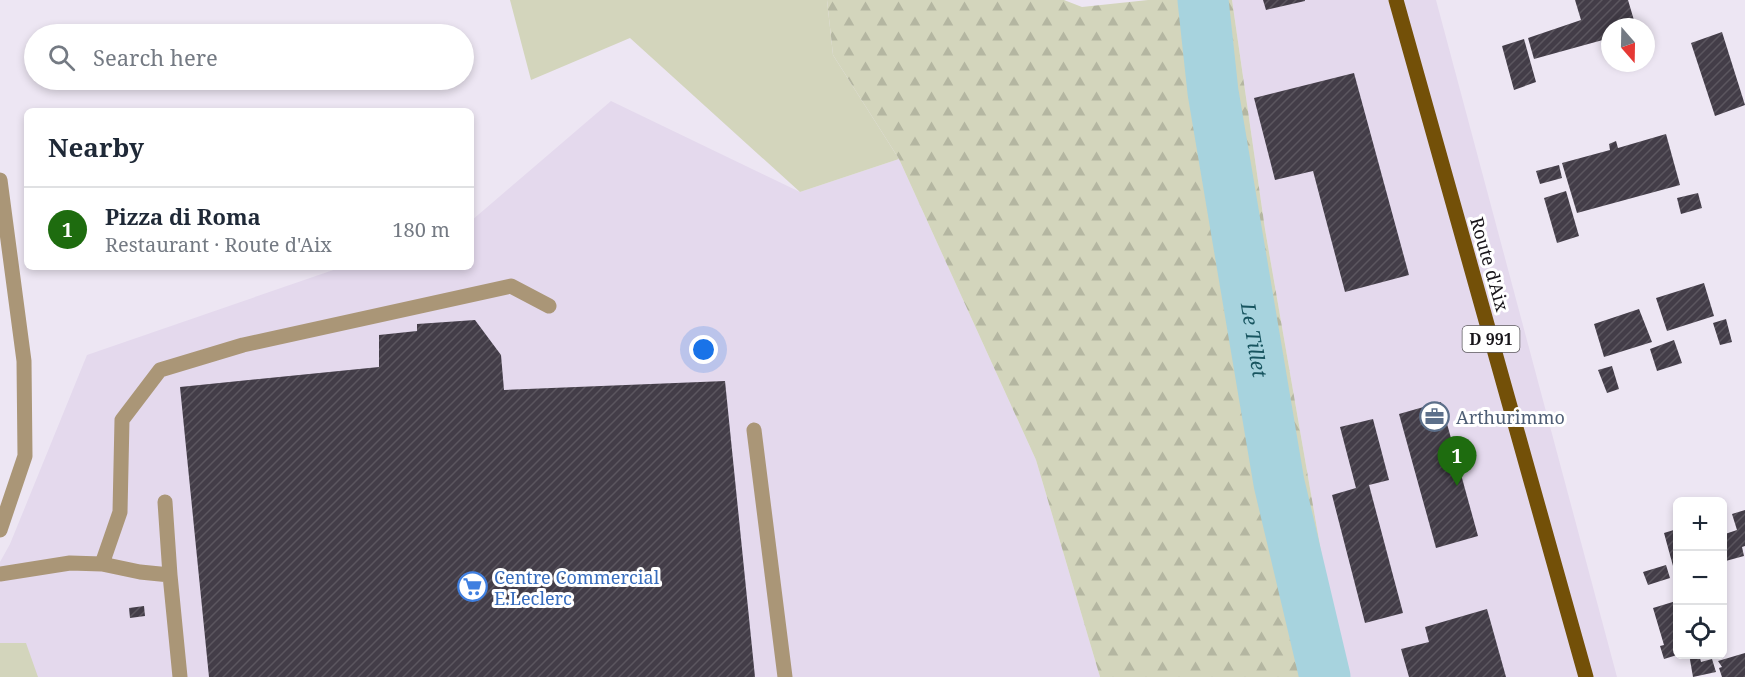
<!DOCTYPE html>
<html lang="en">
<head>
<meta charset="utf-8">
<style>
  :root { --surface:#fff; --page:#f2f2f3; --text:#1f2937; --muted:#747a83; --line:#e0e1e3; --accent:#1e6c0f }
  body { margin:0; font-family:"Noto Serif",serif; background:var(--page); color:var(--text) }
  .controls { position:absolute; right:18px; bottom:18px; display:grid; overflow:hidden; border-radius:9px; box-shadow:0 3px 9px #0003 }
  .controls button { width:54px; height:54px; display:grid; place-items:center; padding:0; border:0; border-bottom:2px solid var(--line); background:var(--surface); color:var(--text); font:30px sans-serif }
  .compass { position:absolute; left:1601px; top:18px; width:54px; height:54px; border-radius:50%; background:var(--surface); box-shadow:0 3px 9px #0003; rotate:160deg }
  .you { position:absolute; left:704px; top:350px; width:21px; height:21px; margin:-15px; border:4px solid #fff; border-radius:50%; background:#1a73e8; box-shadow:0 0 0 9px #1a73e833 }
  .badge { display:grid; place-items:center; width:39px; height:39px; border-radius:50%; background:var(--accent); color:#fff; font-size:20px; font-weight:700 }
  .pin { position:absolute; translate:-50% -50px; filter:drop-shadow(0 2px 3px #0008) }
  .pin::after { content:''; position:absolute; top:32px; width:21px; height:18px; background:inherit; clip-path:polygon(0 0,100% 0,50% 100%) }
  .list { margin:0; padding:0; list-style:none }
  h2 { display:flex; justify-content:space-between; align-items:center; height:78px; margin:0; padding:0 24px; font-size:26px }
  h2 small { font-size:20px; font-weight:400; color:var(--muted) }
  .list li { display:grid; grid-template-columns:39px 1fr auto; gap:18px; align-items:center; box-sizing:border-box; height:84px; padding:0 24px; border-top:2px solid var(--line) }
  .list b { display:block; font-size:22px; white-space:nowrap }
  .list p { margin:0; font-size:20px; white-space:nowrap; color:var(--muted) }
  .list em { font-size:20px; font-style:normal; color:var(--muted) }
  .icon { flex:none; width:33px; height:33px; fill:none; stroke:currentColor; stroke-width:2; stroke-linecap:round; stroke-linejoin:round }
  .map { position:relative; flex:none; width:1745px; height:677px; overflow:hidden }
  .search { position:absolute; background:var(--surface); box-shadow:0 3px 9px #0003; left:24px; top:24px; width:450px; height:66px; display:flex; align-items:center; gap:15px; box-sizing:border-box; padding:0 21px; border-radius:33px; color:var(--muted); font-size:22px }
  .panel { position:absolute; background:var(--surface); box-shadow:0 3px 9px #0003; left:24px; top:108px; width:450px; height:162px; border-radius:9px }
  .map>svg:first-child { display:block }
  .built { fill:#e4d9ed }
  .grass { fill:#d3d5bc }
  .forest { fill:url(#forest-firs) }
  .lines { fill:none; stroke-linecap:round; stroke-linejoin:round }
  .river { stroke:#a7d3de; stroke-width:51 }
  .building { fill:url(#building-hatch) }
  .minor { stroke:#aa9677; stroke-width:15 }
  .major { stroke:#735008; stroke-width:15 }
  .labels { text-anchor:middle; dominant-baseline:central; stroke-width:6; stroke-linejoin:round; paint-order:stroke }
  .shield { fill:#fff; stroke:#5d5b5f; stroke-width:1.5 }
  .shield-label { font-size:16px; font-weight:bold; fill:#18151a }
  .street-label { font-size:18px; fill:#18151a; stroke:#fff }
  .service-label { font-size:18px; fill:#4e5e75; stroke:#fff; text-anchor:start }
  .shop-label { font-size:18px; fill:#366cbe; stroke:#fff; text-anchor:start }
  .water-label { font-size:20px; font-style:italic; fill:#17545f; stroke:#fff }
</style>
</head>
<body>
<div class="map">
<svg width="1745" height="677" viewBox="0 0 1745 677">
  <defs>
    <pattern id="forest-firs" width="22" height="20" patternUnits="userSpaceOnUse" patternTransform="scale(1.5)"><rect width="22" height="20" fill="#d3d5bc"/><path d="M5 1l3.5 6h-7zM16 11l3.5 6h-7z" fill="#b4b6a1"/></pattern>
    <pattern id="building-hatch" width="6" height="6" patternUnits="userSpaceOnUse" patternTransform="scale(1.5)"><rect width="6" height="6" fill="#433d48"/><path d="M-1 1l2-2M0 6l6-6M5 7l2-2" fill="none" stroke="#5b565f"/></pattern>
  </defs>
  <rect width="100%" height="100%" fill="#ede6f3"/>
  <!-- built -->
  <path class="built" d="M1232,0H1436L1617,677H1344L1335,632L1265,229Z
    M611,101L800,192L899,159L1036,460L1100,677H0V562L10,544L87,355L342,267H471V221Z"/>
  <!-- grass -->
  <path class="grass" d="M510,0H827L833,55L899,159L800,192L630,38L531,80Z
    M0,643H26L38,677H0Z"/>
  <!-- forest -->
  <path class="forest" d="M827,0H1064L1082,7L1148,0H1232L1265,229L1335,632L1344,677H1100L1036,460L899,159L833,55Z"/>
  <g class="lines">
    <!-- river -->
    <path class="river" id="s1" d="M1203,0L1213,92L1279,483L1325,677"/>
  </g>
  <!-- building -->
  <path class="building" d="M1263,0H1305V1L1266,10Z
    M1575,0H1628L1636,27H1610V38L1534,59L1528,38L1581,20Z
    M1722,32L1745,105L1715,116L1691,43Z
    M1524,39L1536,82L1514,90L1502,46Z
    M1354,73L1409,275L1345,292L1313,171L1275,180L1254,98Z
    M1666,134L1680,185L1577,213L1562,163L1610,150L1609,144L1616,141L1618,148Z
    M1559,165L1562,178L1540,184L1536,171Z
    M1566,191L1579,236L1557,243L1544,198Z
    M1698,193L1702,208L1681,214L1677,198Z
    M1704,283L1714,316L1667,331L1656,298Z
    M1639,309L1652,342L1604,357L1594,324Z
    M1726,319L1732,342L1720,345L1713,323Z
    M475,320L501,355L504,390L725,381L755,677H209L180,387L379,367V335L417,331V324Z
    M1674,340L1682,363L1657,371L1650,349Z
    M1612,366L1619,389L1607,393L1598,370Z
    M1441,402L1478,536L1436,548L1399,414Z
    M1373,419L1389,480L1369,485L1403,613L1365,623L1332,495L1356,488L1340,427Z
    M1745,510V546L1742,547L1744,556L1722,562V535L1737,530L1732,514Z
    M1677,529V565L1673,566L1664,533Z
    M1666,565L1670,578L1648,585L1643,572Z
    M1676,601L1677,655L1664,659L1660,646L1664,645L1653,608Z
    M144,606L145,616L130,618L129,608Z
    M1487,609L1506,677H1409L1401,649L1429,642L1425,627Z
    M1745,653V677H1722L1719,668L1722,667L1718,661Z
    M1689,654H1699L1701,662L1712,659L1716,672L1693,677Z"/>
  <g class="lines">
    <!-- minor -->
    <path class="minor" d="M0,180L24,361L25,456L0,530
      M754,430L785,677
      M165,502L170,575
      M102,564L120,512L122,420L160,370L243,345L511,286L549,306
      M0,574L70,563L102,564L140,572L170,575L180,677"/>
    <!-- major -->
    <path class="major" d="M1396,0L1586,677"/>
  </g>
  <!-- icons -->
  <defs>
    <symbol id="office-ring" viewBox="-11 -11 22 22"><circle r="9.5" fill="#fff" stroke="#5c6f8a" stroke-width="1.5"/><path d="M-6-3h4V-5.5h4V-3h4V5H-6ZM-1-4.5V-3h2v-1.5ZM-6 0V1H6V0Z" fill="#5c6f8a"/></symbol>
    <symbol id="supermarket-ring" viewBox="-11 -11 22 22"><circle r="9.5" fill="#fff" stroke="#3f7fe0" stroke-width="1.5"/><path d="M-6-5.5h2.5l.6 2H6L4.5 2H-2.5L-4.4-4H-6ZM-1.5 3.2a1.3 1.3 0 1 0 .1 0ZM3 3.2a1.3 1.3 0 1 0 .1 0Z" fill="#3f7fe0"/></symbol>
  </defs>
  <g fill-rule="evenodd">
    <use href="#office-ring" x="1418" y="400" width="33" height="33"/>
    <use href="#supermarket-ring" x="456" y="570" width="33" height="33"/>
  </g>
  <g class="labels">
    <!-- shield labels -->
    <rect class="shield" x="1462.5" y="326" width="57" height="26" rx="4.5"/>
    <g class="shield-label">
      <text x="1491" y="339">D 991</text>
    </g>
    <!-- street labels -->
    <g class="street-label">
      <text transform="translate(1490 264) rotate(74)">Route d'Aix</text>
    </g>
    <!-- service labels -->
    <g class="service-label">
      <text x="1456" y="417">Arthurimmo</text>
    </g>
    <!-- shop labels -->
    <g class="shop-label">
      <text x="494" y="577">Centre Commercial<tspan x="494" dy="21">E.Leclerc</tspan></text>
    </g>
    <!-- water labels -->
    <g class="water-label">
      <text stroke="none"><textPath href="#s1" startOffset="344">Le Tillet</textPath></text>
    </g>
  </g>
</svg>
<div class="controls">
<button>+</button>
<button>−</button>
<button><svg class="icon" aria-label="locate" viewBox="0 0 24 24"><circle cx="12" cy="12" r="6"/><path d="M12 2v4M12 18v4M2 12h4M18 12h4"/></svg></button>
</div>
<svg class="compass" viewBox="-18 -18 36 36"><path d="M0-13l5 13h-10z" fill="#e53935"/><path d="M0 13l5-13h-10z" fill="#747a83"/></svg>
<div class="you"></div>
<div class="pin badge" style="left:1457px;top:486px">1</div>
<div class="search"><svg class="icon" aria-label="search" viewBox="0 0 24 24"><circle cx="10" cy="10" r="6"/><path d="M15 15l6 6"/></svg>Search here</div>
<section class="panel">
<h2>Nearby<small></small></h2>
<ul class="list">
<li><span class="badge">1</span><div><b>Pizza di Roma</b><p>Restaurant · Route d'Aix</p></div><em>180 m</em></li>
</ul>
</section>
</div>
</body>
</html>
